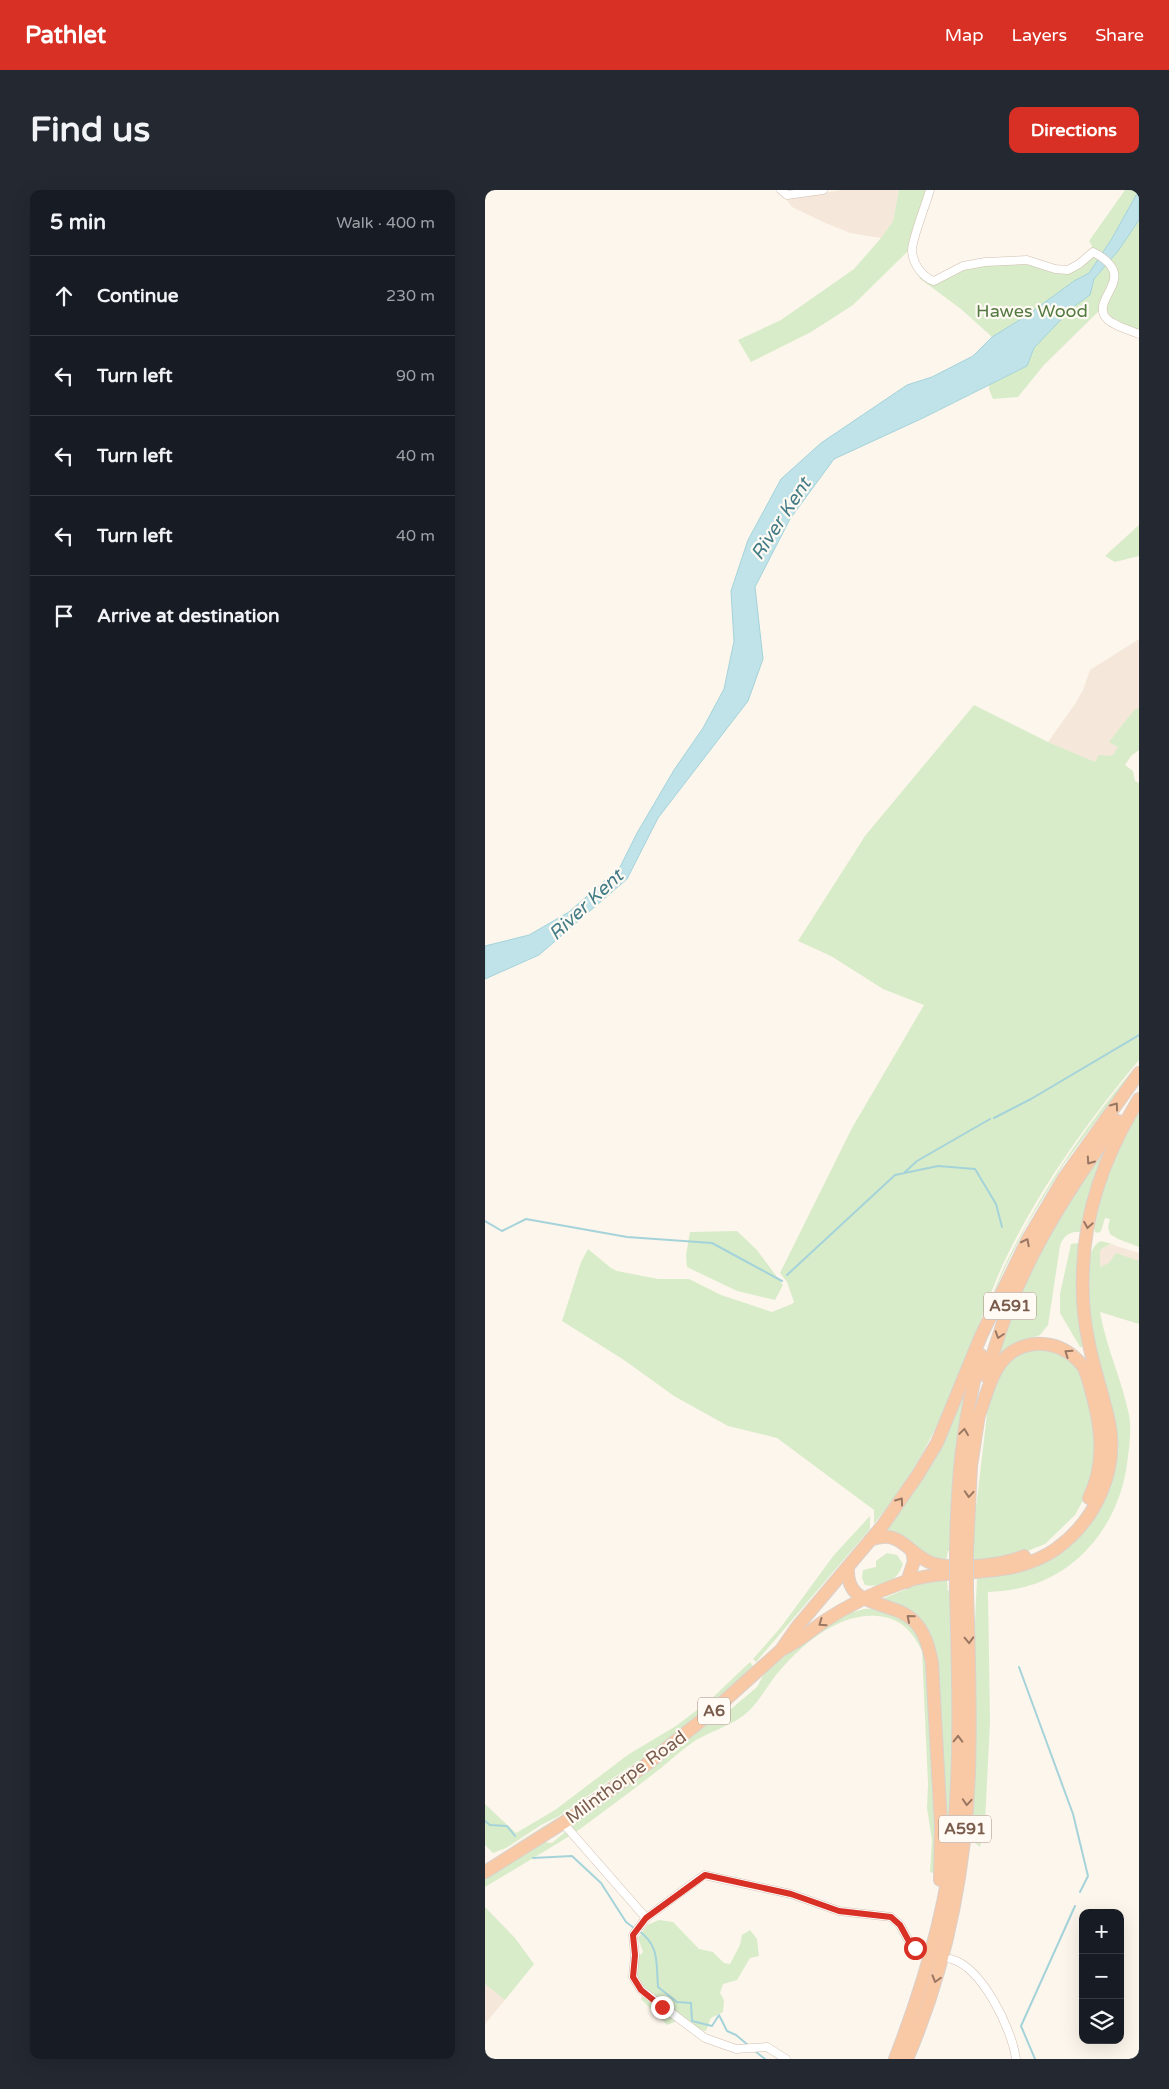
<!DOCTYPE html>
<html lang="en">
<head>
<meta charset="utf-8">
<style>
  :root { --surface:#171b24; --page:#242831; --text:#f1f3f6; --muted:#9ea1a6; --line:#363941; --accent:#d93025 }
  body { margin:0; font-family:"Varela Round",sans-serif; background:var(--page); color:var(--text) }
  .controls { position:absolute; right:15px; bottom:15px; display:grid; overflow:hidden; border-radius:10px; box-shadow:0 5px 20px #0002 }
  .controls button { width:45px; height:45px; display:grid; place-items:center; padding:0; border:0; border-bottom:1px solid var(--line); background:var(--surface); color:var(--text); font:25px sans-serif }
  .stop { position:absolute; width:15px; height:15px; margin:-11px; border:4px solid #d93025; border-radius:50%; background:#fff }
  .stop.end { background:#d93025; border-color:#fff; box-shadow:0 1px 5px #0008 }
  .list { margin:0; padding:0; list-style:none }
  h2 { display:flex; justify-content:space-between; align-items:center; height:65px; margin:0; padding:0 20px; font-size:21px }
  h2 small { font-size:16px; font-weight:400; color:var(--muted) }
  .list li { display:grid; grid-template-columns:32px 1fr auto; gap:15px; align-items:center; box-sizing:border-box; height:80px; padding:0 20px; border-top:1px solid var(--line) }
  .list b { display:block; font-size:19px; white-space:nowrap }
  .list em { font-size:16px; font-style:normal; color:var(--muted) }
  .icon { flex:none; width:28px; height:28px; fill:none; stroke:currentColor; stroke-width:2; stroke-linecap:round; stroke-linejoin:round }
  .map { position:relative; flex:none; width:654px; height:1869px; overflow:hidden; border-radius:10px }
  header { display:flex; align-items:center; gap:30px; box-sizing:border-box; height:70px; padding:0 25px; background:var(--accent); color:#fff }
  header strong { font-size:24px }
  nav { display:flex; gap:28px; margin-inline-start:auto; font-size:18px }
  .intro { display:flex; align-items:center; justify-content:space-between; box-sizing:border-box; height:120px; padding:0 30px }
  h1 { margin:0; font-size:35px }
  .button { padding:12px 22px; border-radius:10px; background:var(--accent); color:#fff; font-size:18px; font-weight:700 }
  main { display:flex; gap:30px; padding:0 30px }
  aside { flex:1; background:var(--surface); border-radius:10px; box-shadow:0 5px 20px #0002 }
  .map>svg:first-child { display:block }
  .residential { fill:#f5e8da }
  .green { fill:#d8ecc9 }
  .water { fill:#bfe3e8; stroke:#a5d3da }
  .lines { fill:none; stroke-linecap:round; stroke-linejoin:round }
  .stream { stroke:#a5d3da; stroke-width:2 }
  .minor-casing { stroke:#d1beb0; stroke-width:9 }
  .trunk-casing { stroke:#dad1cd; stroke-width:14 }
  .minor { stroke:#fff; stroke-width:8 }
  .trunk { stroke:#f9c8a4; stroke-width:12 }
  .trunk-bridge-casing { stroke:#dad1cd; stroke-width:14; stroke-linecap:butt }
  .trunk-bridge { stroke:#f9c8a4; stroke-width:12 }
  .oneway { stroke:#9a7763 }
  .route { stroke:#d93025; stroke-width:6 }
  .labels { text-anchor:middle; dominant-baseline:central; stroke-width:4.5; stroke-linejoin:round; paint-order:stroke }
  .shield { fill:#fffaf3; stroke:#a28b7f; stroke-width:1 }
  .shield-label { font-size:16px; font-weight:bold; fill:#7a5c4d }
  .park-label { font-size:18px; fill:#537a41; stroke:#fffaf3 }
  .street-label { font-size:18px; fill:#7a5c4d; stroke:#fffaf3 }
  .water-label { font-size:19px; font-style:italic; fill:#437c86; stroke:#fffaf3 }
</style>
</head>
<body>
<header>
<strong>Pathlet</strong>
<nav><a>Map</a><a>Layers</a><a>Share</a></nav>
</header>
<div class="intro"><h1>Find us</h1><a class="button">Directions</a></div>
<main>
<aside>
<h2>5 min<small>Walk · 400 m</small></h2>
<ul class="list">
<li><svg class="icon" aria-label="ahead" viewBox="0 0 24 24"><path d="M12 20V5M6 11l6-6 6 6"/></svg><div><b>Continue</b></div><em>230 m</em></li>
<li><svg class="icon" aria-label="left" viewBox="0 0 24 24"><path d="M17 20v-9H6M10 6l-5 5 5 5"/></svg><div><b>Turn left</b></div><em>90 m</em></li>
<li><svg class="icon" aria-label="left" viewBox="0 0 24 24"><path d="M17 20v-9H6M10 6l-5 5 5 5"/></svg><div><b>Turn left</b></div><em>40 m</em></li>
<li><svg class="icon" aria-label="left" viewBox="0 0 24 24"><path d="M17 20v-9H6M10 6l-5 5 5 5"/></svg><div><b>Turn left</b></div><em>40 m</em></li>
<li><svg class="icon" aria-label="arrive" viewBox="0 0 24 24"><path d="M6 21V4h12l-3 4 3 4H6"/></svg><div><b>Arrive at destination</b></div></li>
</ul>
</aside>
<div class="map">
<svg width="654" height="1869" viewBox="0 0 654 1869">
  <rect width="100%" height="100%" fill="#fdf6ec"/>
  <!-- residential -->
  <path class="residential" d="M355,0H414L408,31L396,48L365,43L338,32L307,17L301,9Z
    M654,449V542L628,581L563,552L590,514L598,500L605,480Z
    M625,1054L654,1063V1134L615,1078V1060Z
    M0,1794L20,1810L0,1834Z"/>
  <!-- green -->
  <path class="green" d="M414,0H442L422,62L368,115L326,142L266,172L253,150L296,130L369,79L396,48L408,31Z
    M640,0H654V144L632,134L618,117L559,175L533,207L508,209L504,199L507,147L476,119L434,88H439L449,91L500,72L542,70L583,80L603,67L607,56L604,51Z
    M654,335V366L630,372L620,366Z
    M489,515L563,552L610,572L614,565L627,566L633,557L624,552L649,520L654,518V560L646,566L640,575L648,581L650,591L654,593V870C602,932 553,1000 518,1074C504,1105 494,1138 481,1169C457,1230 431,1283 389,1334V1320L292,1248L243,1236L189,1206L139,1170L77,1131L96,1072L103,1059L126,1078L132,1081L173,1089H204L236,1105L287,1122L307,1114L309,1112L302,1092L295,1083L367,938L439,815L398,799L346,766L313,751L380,646Z
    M654,873L579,974L541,1036L519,1080L449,1250L518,1079C554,1005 600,935 654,873Z
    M654,916V1057L633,1049L625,1044L623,1037L625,1029L620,1028L616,1041L613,1043L610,1042L609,1039L616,1008L631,957Z
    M624,954L596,1042C585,1041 578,1046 575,1056L563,1135L555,1145L531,1154L511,1168L550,1070L585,1008Z
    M252,1041L272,1060L298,1095L290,1110L252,1101L202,1077L201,1065L205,1042Z
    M616,1051L631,1055L625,1054L615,1060V1077L624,1073L631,1063L654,1071V1134L615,1122C621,1157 637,1190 644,1225C647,1241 644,1258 642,1274C634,1334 592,1388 530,1399C521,1401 512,1401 503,1402L505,1532L500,1632L495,1657L489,1652C484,1565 488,1476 492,1388C545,1385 583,1368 613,1322L604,1095C605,1081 601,1058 616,1051Z
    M594,1053L596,1055L594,1120L598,1157H595L575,1123V1104L586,1054Z
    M545,1159L574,1162L594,1180L606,1214L612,1257L601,1305L590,1325L560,1354L530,1366L489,1370V1360H486L503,1216L508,1198L524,1169Z
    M479,1203H481L466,1361H463L461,1371C455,1370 447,1369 441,1366C426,1358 421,1340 400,1341Z
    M385,1326V1339L271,1472L268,1469L296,1437L349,1365Z
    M402,1363L412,1365L418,1374C413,1391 397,1398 380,1395L377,1388L378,1380L391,1377V1371Z
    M462,1390L463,1401L467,1402L470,1553L462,1660L444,1450L397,1409L431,1395Z
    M393,1418L404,1421L428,1436L441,1458L450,1590L451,1684L445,1682L447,1650L442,1618L443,1594L437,1461C427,1441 416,1428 392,1426C352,1423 315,1456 291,1485C280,1499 271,1518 255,1528C241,1537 225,1542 211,1550C199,1558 187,1569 176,1578C148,1600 119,1621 91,1642L88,1641L87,1636L89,1633L198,1554L219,1536L239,1525L272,1497L279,1484L302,1464L338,1438L365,1423L379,1419Z
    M265,1472L268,1476L260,1484L270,1477L186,1549L71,1631L22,1659L90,1617L165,1562L74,1626L56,1635L21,1658L8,1663L0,1655V1614L31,1643L70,1620L144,1564L191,1536L225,1510Z
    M80,1642L84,1646L83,1647L0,1697V1689L58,1652L67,1653Z
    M0,1717L30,1748L49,1774L20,1810L0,1794Z
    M174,1730L188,1732L214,1759L228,1762L239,1773L245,1774L255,1755L257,1745L265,1740L272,1749L274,1766L265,1768L252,1790L238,1794L235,1803L239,1810L238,1822L226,1828L221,1841L200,1836L192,1831L182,1835L156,1809L159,1800L152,1787V1768L158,1762L153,1748L162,1735Z"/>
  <!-- water -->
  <path class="water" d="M654,0V30L633,61L609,89L605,105L588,117L549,158L542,176L438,228L349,269L305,329L270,397L278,469L263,511L173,628L142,689L54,765L0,789V756L44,745L84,722L135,677L152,643L189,580L218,538L239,499L249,451L246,401L263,350L296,289L336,253L422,195L447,187L488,166L507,147L541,126L589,91L604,83L626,50Z"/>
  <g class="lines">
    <!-- stream -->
    <path class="stream" d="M509,928L546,909L654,845
      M420,982L432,971L505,929
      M0,1031L17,1041L41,1029L142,1047L227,1053L297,1091
      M302,1085L410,985L453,976L490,979L511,1014L517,1037
      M534,1477L588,1624L603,1686L595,1702
      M0,1631L5,1635L22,1636L30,1646
      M48,1668L87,1666L116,1693L141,1732L149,1738
      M153,1740C175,1756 171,1772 173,1797L192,1812L206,1813L207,1831L227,1836L234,1825L242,1841L251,1845L263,1855
      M270,1861L280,1869
      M550,1869L536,1836L590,1716"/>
    <defs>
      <path id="minor" d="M296,0L302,5L338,0
        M445,0C442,11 426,52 427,61C428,74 437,87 449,91L478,76L500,72L542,70L570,79L583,80L594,74L608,62C654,86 610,105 619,125C624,135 645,140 654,144
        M78,1633L161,1728
        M466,1769C497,1777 527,1839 531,1869
        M301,1869L282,1857L251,1859L220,1848L156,1800L148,1787L150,1765L148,1745L161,1728L219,1685L306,1704L354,1721L406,1727L415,1735L426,1755L437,1761"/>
      <path id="trunk" d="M502,1187C524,1092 576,1008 633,931
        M492,1231C500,1210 505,1184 520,1168C529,1158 544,1153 558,1154C573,1155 587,1163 597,1175C601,1180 603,1190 605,1196C616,1234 622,1271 604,1308
        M385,1350C418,1337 423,1367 450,1374C471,1380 520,1375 539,1366
        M482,1360L486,1276L494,1224
        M471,1361C472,1294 477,1229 496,1165
        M363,1377C360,1420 405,1408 429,1431C440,1442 444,1458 447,1473L456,1635L455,1690
        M422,1392L429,1371L427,1361
        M296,1460C312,1453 324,1442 338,1432C363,1415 391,1402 419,1392C470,1375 523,1392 571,1359C610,1331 634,1281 624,1232C618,1204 608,1177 603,1149C598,1126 597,1102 598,1079C600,1017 622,961 654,909
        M0,1682L78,1633L158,1577L227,1522L296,1460L312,1437L398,1335L432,1286L452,1253L496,1146L543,1049L579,988L654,883
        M410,1869C438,1797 462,1719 469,1641C476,1561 473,1481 471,1401
        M422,1869C461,1778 481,1679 484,1580C486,1521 484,1461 482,1401"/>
    </defs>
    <!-- minor casing -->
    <use href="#minor" class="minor-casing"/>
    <!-- trunk casing -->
    <use href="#trunk" class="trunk-casing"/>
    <!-- minor -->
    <use href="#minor" class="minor"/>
    <!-- trunk -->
    <use href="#trunk" class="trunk"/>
    <defs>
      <path id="trunk-bridge" d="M482,1360V1401
        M471,1401V1361"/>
    </defs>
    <!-- trunk-bridge casing -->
    <use href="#trunk-bridge" class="trunk-bridge-casing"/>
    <!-- trunk-bridge -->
    <use href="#trunk-bridge" class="trunk-bridge"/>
  </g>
  <!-- one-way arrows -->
  <defs><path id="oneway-chevron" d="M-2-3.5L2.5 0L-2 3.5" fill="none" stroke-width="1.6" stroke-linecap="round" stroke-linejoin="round" transform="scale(1.25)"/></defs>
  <g class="oneway">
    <use href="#oneway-chevron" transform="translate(630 916) rotate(-54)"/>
    <use href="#oneway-chevron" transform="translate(605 971) rotate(125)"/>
    <use href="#oneway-chevron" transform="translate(603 1035) rotate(100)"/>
    <use href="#oneway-chevron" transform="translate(541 1052) rotate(-63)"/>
    <use href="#oneway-chevron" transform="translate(514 1145) rotate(108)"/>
    <use href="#oneway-chevron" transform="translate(583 1163) rotate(-146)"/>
    <use href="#oneway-chevron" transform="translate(479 1242) rotate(-82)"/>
    <use href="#oneway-chevron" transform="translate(484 1304) rotate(94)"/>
    <use href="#oneway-chevron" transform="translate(415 1311) rotate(-54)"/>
    <use href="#oneway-chevron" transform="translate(425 1428) rotate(-139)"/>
    <use href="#oneway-chevron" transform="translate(337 1433) rotate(145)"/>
    <use href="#oneway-chevron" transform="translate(484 1450) rotate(88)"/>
    <use href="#oneway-chevron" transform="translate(473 1549) rotate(-89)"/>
    <use href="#oneway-chevron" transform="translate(482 1612) rotate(94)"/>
    <use href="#oneway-chevron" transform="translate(451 1789) rotate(106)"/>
  </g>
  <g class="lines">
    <!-- route -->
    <path class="route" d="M177,1817L156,1800L148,1787L150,1765L148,1745L161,1728L220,1685L306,1704L354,1721L406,1727L415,1735L426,1755L430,1758"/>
  </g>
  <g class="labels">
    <!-- shield labels -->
    <g class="shield">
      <rect x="499" y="1102.5" width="52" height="27" rx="4"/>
      <rect x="213" y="1507.5" width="32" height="27" rx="4"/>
      <rect x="454" y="1625.5" width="52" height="27" rx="4"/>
    </g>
    <g class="shield-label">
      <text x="525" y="1116">A591</text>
      <text x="229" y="1521">A6</text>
      <text x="480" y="1639">A591</text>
    </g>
    <!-- park labels -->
    <g class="park-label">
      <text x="547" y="121">Hawes Wood</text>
    </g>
    <!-- street labels -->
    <g class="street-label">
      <text transform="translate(141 1587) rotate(-36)">Milnthorpe Road</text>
    </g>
    <!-- water labels -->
    <g class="water-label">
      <text transform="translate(296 329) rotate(-57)">River Kent</text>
      <text transform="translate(101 715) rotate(-43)">River Kent</text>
    </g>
  </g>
</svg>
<div class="controls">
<button>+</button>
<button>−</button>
<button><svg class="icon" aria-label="layers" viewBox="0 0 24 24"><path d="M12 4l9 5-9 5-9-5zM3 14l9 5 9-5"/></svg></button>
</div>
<div class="stop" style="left:430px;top:1758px"></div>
<div class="stop end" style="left:177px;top:1817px"></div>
</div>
</main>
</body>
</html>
